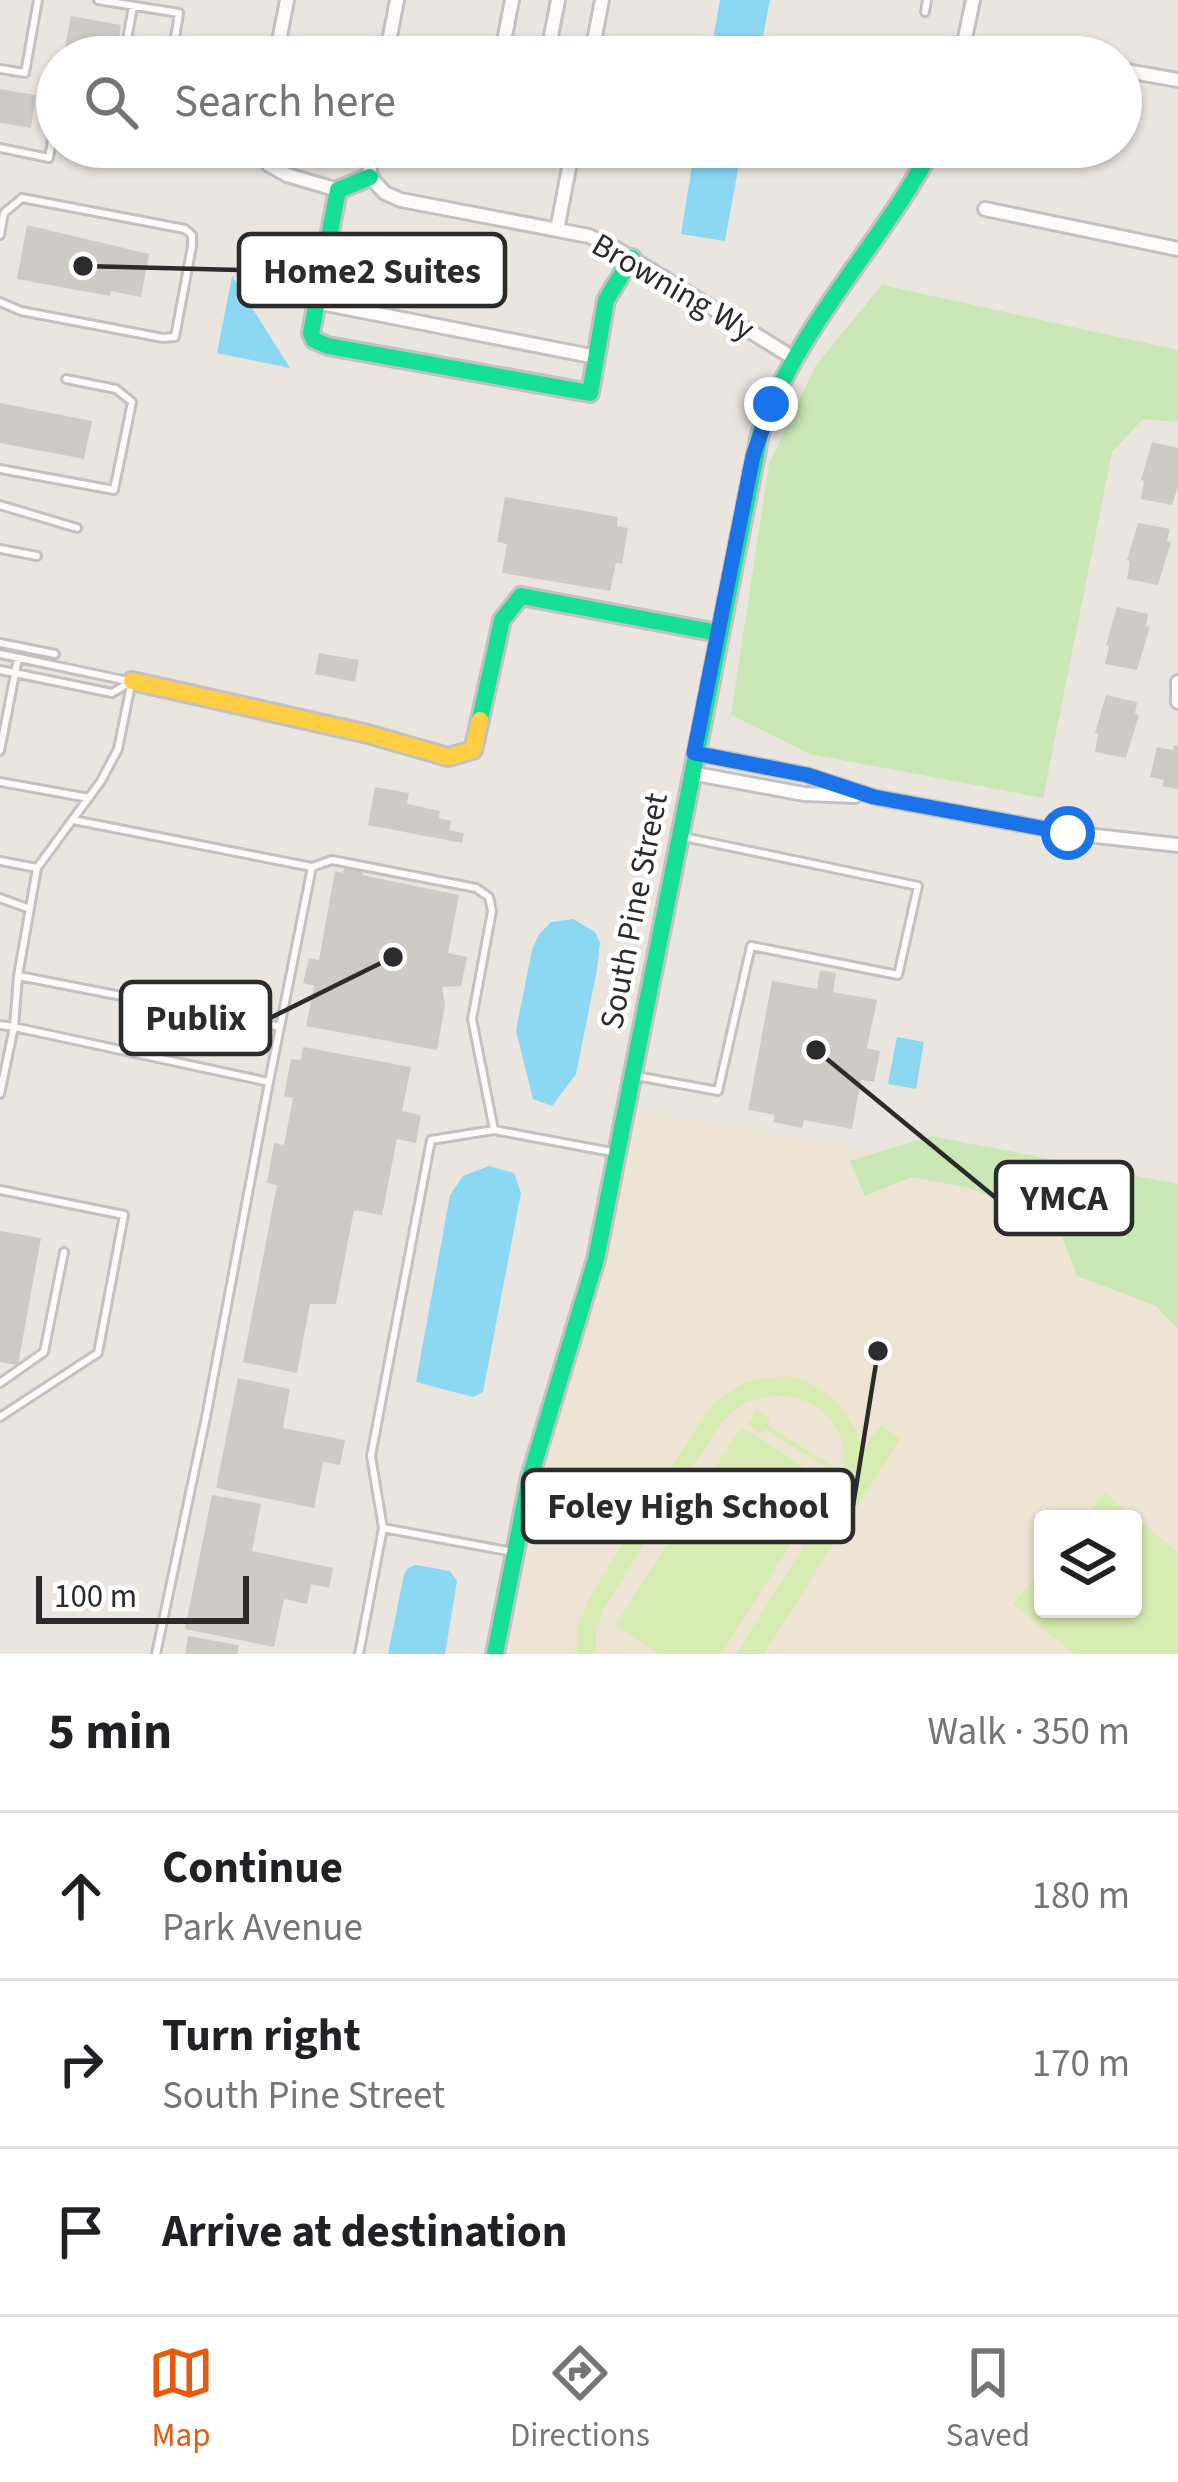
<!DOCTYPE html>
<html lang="en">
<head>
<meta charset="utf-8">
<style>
  :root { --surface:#fff; --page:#f2f2f2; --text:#202124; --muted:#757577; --line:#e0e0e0; --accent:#ea580c }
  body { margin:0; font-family:"Source Sans 3",sans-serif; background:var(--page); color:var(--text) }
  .controls { position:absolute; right:36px; bottom:36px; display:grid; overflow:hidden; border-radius:12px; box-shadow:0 3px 9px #0004 }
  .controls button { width:108px; height:108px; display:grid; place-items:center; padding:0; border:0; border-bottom:3px solid var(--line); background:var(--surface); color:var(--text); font:60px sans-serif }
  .scale { position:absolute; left:36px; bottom:30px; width:213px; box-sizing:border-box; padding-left:12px; border:6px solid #2b2b2b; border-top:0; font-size:33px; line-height:42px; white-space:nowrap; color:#2b2b2b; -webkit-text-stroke:9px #fff; paint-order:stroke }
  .stop { position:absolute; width:36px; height:36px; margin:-27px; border:9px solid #1a73e8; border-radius:50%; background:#fff }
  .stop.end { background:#1a73e8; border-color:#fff; box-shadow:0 3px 12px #0008 }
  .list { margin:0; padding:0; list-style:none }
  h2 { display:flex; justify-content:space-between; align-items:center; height:156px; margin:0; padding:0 48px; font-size:51px }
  h2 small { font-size:39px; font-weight:400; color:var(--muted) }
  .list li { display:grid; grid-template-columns:78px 1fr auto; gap:36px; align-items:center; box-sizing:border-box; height:168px; padding:0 48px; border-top:3px solid var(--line) }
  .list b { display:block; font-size:45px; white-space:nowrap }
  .list p { margin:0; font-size:39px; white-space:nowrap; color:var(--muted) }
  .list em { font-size:39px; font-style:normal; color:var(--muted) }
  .icon { flex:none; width:66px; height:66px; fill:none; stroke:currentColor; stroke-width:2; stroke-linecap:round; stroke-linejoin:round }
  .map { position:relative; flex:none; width:1178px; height:1654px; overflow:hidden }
  .search { position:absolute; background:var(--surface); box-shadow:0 3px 9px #0004; left:36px; right:36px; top:36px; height:132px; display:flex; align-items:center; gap:30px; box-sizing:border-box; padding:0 42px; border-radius:66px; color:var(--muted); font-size:45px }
  .sheet { height:660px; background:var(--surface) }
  nav { display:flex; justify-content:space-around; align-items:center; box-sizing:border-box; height:168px; border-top:3px solid var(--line); background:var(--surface); font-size:33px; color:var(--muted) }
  nav a { display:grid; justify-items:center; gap:6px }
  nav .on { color:var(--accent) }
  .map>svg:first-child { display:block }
  .education { fill:#eee4d3; fill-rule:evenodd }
  .green { fill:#cae8b5 }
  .pitch { fill:#d7ecb2 }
  .water { fill:#8cd8f2 }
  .building { fill:#cecbc7 }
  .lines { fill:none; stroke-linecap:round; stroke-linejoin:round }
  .lane-casing { stroke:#c3c1c1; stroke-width:12 }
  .street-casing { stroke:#c3c1c1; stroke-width:18 }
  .fast-casing { stroke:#c3c1c1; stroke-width:22 }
  .slow-casing { stroke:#c3c1c1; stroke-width:22 }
  .lane { stroke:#fcfbfa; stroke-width:6 }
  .street { stroke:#fcfbfa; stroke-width:12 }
  .fast { stroke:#16e098; stroke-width:16 }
  .slow { stroke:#ffcf43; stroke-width:16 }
  .route { stroke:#1a73e8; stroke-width:15 }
  .labels { text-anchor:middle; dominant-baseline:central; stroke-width:9; stroke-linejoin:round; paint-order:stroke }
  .street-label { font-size:33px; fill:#2b2b2b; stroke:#fff }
  .leader { fill:none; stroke:#2b2b2b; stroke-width:4.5 }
  .callout-dot { fill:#2b2b2b; stroke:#fff; stroke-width:4.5 }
  .callout { fill:#fff; stroke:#2b2b2b; stroke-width:4.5 }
  .callout-label { font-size:36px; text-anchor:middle; font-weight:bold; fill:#2b2b2b }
</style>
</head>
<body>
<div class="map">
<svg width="1178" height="1654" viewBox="0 0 1178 1654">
  <rect width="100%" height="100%" fill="#eae5df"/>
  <!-- education -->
  <path class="education" d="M641,1112L1178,1205V1654H510L540,1498ZM1043,1519H1133V1609H1043Z"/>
  <!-- green -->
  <path class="green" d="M882,285L1178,350V422L1143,419L1112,452L1043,798L810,754L731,715L769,464L816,365Z
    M932,1136L1178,1184V1329L1156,1306L1077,1276L1057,1223L969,1188L912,1177L865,1196L850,1161Z"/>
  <!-- pitch -->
  <path class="pitch" d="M793,1377C831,1389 854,1413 862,1452L880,1425L901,1438L764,1654H736C759,1617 783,1580 806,1542C819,1522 837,1501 842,1477C859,1401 767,1368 720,1424L606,1605L596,1629V1654H577L578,1626L590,1596L705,1414C729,1385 756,1374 793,1377Z
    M756,1410L771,1419L768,1425L837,1469L835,1473L765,1429L762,1434L747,1424Z
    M741,1427L830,1483L721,1654H660L615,1626Z
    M1105,1493L1178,1552V1654H1074L1013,1604L1043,1568V1609H1133V1519H1083Z"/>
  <!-- water -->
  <path class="water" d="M720,0H770L759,57H710Z
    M695,147H742L725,241L681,234Z
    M232,276L290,368L217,353Z
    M573,919L595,932L600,942L597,970L576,1074L552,1106L533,1099L516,1031L532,950L539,934L551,922Z
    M897,1037L924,1042L916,1089L888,1084Z
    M489,1166L514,1173L521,1193L483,1392L473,1397L416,1382L450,1195L463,1176Z
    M416,1565L450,1571L457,1581L445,1654H388L404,1575L408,1568Z"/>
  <!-- building -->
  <path class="building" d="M71,16L121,25L116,57H63Z
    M0,89L36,95L31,128L0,123Z
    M27,225L149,254L141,297L111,291L110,296L17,279Z
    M0,403L92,421L84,459L0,443Z
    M1152,442L1178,448V487L1172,505L1141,499L1144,481L1141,480Z
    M505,497L618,517L617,526L628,528L622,564L616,563L610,591L502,573L507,544L497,542Z
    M1138,523L1170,529L1167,541L1171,542L1158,585L1127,579L1130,561L1127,560Z
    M1117,607L1148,614L1146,626L1150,627L1137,670L1105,664L1109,646L1106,645Z
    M319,653L359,660L355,682L315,674Z
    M1106,695L1137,702L1135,714L1139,715L1126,758L1095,752L1098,734L1095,733Z
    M1174,745L1178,746V789L1162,786L1164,780L1150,777L1157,747L1173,750Z
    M375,787L409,793L407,804L440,811L439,818L451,821L449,830L464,833L462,843L368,825Z
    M345,864L364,868L362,875L459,895L448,953L467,957L461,986L442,987L445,1005L437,1050L306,1026L314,986L303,983L309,958L319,960L335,871L343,873Z
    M820,970L836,973L833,992L877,1000L867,1048L880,1051L874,1082L861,1080L852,1129L804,1120L802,1128L773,1122L775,1115L748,1110L772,981L817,989Z
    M303,1047L411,1067L402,1111L421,1115L416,1143L397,1139L382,1215L354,1210L336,1304H310L297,1373L243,1362L277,1185L267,1183L274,1143L284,1145L293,1098L284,1096L291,1059L301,1060Z
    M0,1231L41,1238L18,1365L0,1362Z
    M238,1378L290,1389L283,1428L345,1440L340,1465L323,1462L314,1508L216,1488Z
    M212,1495L261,1504L252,1551L333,1568L329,1588L311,1584L307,1604L284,1599L274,1647L185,1629Z
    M188,1636L239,1645L237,1654H185Z"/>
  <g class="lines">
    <defs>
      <path id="lane" d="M98,0L179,13L172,57
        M925,12L927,0
        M124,57L133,6
        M0,69L25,73L38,0
        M0,148L49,158L57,112
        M0,235L4,213L22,198L185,229L192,235V246L175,337L163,338L21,311L0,302
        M0,469L114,490L132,402L116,389L66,379
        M0,505L77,528
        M0,549L37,556
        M0,643L55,654
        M0,654L128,681
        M0,670L112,693L129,683
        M0,751L18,658
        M0,782L89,798
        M73,820L312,867L269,1082
        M0,861L37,868
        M312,867L332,860L476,888L489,897L492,911L472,1019L494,1130
        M0,898L30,909
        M19,976L280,1027
        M0,1025L14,1027L18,976L37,868L101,781L118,749L131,685
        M636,1076L718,1091L751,946L898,975L918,886L679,836
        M0,1094L14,1027L269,1082L206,1417L156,1654
        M0,1190L124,1215L98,1353L0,1417
        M0,1383L44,1352L64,1252
        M383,1528L371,1456L431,1140L494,1130L612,1152
        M359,1654L383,1528L513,1552"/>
      <path id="street" d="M1015,50L1050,57
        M276,57L287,0
        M386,57L397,0
        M501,57L512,0
        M547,57L558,0
        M591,57L602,0
        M961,57L973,0
        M1121,70L1178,80
        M263,147L269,165L287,175L338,190
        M369,147L370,177L385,193L401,200L589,236L617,249L795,359
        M985,209L1178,249
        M557,230L573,147
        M316,302L596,357
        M1178,682V702
        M695,753L807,775L874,797L1068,833L1178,845
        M691,773L804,794L855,796"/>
      <path id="fast" d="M370,177L338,190L311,333L314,340L328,346L590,393L606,300L632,258
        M480,720L502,620L521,596L718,633
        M495,1654L530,1477L596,1259L760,434C796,328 881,245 933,147"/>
      <path id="slow" d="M132,681L368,734L448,757L473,750L480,720"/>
    </defs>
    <!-- lane casing -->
    <use href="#lane" class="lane-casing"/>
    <!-- street casing -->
    <use href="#street" class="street-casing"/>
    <!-- fast casing -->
    <use href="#fast" class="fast-casing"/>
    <!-- slow casing -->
    <use href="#slow" class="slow-casing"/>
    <!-- lane -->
    <use href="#lane" class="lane"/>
    <!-- street -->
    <use href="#street" class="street"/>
    <!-- fast -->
    <use href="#fast" class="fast"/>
    <!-- slow -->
    <use href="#slow" class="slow"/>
  </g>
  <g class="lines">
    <!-- route -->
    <path class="route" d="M771,404L753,456L694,753L807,775L874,797L1068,833"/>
  </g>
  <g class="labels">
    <!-- street labels -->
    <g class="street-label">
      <text transform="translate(673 287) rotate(30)">Browning Wy</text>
      <text transform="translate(634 911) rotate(-79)">South Pine Street</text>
    </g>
  </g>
  <!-- callouts -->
  <path class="leader" d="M83 266L239 270M393 957L270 1018M816 1050L996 1198M878 1351L853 1506"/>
  <g class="callout-dot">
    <circle cx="83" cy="266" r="12"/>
    <circle cx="393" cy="957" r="12"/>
    <circle cx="816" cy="1050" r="12"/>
    <circle cx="878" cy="1351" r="12"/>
  </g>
  <g class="callout">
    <rect x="239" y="234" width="266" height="72" rx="12"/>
    <rect x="121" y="982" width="149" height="72" rx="12"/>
    <rect x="996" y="1162" width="136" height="72" rx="12"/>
    <rect x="523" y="1470" width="330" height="72" rx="12"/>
  </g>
  <g class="callout-label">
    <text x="372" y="283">Home2 Suites</text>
    <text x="196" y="1030">Publix</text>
    <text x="1064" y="1210">YMCA</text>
    <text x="688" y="1518">Foley High School</text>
  </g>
</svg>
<div class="controls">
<button><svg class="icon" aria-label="layers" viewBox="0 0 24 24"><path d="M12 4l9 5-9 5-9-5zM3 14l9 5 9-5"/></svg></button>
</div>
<div class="scale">100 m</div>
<div class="stop" style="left:1068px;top:833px"></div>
<div class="stop end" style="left:771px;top:404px"></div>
<div class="search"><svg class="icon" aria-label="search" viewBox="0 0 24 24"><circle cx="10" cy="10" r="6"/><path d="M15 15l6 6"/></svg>Search here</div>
</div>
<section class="sheet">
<h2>5 min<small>Walk · 350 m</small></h2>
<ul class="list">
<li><svg class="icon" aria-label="ahead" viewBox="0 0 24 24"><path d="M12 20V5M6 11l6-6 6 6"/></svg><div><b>Continue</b><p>Park Avenue</p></div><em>180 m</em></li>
<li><svg class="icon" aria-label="right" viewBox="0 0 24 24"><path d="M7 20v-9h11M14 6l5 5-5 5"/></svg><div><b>Turn right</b><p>South Pine Street</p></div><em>170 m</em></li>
<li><svg class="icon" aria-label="arrive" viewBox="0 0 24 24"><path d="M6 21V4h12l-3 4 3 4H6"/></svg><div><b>Arrive at destination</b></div></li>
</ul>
</section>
<nav>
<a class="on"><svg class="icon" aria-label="map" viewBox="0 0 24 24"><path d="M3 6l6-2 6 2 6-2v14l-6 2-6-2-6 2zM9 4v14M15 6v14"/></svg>Map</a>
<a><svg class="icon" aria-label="directions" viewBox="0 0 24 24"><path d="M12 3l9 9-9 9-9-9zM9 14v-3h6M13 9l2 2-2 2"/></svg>Directions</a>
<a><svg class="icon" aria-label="saved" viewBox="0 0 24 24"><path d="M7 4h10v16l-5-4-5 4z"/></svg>Saved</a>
</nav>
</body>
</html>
